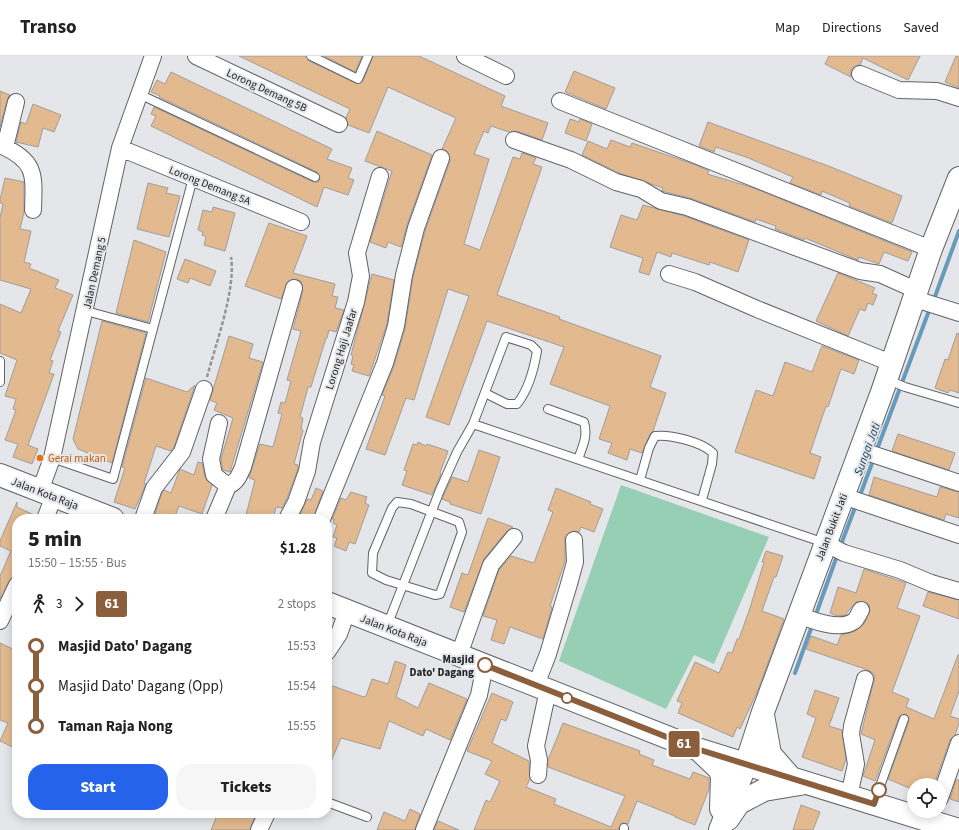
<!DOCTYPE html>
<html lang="en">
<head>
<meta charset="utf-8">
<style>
	:root { --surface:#fff; --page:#f6f6f6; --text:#222; --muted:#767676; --line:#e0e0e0; --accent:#2563eb }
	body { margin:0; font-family:"Source Sans 3",sans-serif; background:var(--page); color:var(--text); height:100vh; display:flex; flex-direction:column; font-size:15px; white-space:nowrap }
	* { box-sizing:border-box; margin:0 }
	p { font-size:13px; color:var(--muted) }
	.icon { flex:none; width:22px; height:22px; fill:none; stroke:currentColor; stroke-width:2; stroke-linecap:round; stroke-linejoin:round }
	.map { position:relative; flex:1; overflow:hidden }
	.drawer { position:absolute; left:12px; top:458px; width:320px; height:304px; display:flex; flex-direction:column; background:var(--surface); border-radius:16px; box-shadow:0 2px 10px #0003 }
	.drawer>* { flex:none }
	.badge { padding:0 8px; border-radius:3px; font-size:14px; line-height:26px }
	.tools { position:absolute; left:907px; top:722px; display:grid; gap:8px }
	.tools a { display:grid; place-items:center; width:40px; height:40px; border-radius:50%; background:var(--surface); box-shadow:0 2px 10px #0003; font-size:20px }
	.map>.badge { position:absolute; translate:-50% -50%; box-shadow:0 0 0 2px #fff }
	.legs { display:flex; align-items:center; gap:6px; height:44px; padding:0 16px; font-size:13px }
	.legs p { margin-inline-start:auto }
	.headline { display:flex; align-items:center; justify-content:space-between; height:68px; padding:0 16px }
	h1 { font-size:22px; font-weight:800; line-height:30px }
	.primary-button { display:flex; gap:8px; margin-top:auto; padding:8px 16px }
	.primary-button a { flex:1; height:46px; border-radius:16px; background:var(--accent); color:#fff; font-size:16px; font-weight:800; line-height:46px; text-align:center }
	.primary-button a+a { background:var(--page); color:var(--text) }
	ul { padding:0 16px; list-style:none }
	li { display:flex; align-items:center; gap:14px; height:40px; font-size:15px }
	li i { display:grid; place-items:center; width:6px; height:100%; margin:0 5px; background:currentColor }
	li i::after { content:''; width:10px; height:10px; margin:-5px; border:3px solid; border-radius:50%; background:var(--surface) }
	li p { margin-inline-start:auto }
	li:first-child i { background:linear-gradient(#0000 50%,currentColor 0) }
	li:last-child i { background:linear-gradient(currentColor 50%,#0000 0) }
	header { display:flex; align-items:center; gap:24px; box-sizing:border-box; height:56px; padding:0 20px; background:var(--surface); border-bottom:1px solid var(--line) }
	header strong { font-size:19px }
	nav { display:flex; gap:22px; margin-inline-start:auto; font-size:14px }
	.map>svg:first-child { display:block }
</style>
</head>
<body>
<header>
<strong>Transo</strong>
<nav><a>Map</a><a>Directions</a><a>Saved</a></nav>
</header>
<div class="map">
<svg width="959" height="774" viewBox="0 0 959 774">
	<rect width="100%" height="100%" fill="#e4e6ea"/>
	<path fill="#97cfb5" d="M621,429L769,481L714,608L694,599L666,653L559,605Z"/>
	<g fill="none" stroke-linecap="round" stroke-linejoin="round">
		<path stroke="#689abb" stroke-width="4" d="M933,246L959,175
			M876,396L930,252
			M859,442L874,402
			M840,491L856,449
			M815,561L838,497
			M795,617L813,567"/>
	</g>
	<path fill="#e3ba90" stroke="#a09d9a" d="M239,0H306L309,5L358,28L363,25L373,0H419L505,40L501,50L548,67L542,84L517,75L509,76L491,70L488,77L484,75L474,98L489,103L464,188L480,194L513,101L520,103L522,97L536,102L533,108L542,111L497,239L560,261L559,263L661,300L650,331L666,337L653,375L650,378L642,397L630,393L627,404L608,397L612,387L599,383L610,350L550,328L564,291L487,265L449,369L426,361L469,240L448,233L414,344L406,342L385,399L366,393L385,340L382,339L394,310L405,273L413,221L425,175L450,105L448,96L442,93L456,62L388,31L369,77L348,69L346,62L350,53Z
		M324,0H362L355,16Z
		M829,0H920L908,24L863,2L860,9L855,10L851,14V21L825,8Z
		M956,0H959V32L945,26Z
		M574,15L615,32L606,53L565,36Z
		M171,16L332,93L327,103L352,112L348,122L354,124L348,139L324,131L317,151L151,70L156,60L151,58L154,51L313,126H318L320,123L317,116L159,41L160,40L151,36L157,24L165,28Z
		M0,35L10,39L7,44L0,71Z
		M33,48L61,59L54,76L43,72L38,91L16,86L21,66L26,68Z
		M570,63L579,66L580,63L592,68L586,85L565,77Z
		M708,66L831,111L902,140L892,167L849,150L850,147L822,135L821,139L790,127L793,121L746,101L716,91L714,96L699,90Z
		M377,75L432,99L407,169L401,191L388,186L386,192L370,186L392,115L365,105Z
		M611,84L630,91L632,87L693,108L709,115L707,118L751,131L912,196L908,205L884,196L879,208L859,201L858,204L805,182L804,184L775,173L776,170L756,163L755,166L690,142L665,136L662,135L663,132L619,117L582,99L588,85L607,93Z
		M5,122L24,126V156L20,173L31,175L24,206L31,208L29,212L59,224L55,232L73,239L58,275L61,276L50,304L53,305L49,317L54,318L28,389L38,393L32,408L13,401L18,388L5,384L16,354L13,353L16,343L5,340L17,304L0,297V248L21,257L31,233L0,224V162L3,148L0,147V144Z
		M148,127L168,132L166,137L180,140L169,181L137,173Z
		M643,149L684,160L749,184L738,216L710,206L709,209L672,197L671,201L657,196L649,219L639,216L643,202L610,191L621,159L637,164Z
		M213,151L235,157L225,195L204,189L206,181L202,179L203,176L198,174L203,154L212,156Z
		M269,167L307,180L293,217L335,228L332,240L338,241L335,252L344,254L336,276L329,274L327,282H326L311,331H308L300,361L303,362L301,373L303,374L294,408L298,409V413L287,442L282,452L276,451L273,463H245L255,424L249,422L260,388L273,391L282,358L278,357L281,346L285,347L291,325L287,324L301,275L293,273L303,235L301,225L292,223L288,225L281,243L245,230Z
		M134,184L166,196L148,266L116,257Z
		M185,203L216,215L210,230L190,222L188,227L177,223Z
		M838,217L875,232L872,237L877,239L873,249L868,247L865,255L860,253L848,280L816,265Z
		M372,218L394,224L387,268L369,320L352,315L354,309L351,308L353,300L351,299Z
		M102,265L146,277L112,407L78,393L73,383Z
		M957,277L959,278V337L950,334L948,337L935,332L945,303L948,304Z
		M229,280L253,288L249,302L263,306L230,416L223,414L221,403L233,362L214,354L217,347L210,344Z
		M822,290L859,304L854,318L841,313L828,351L826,350L810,397L821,401L814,423L735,396L756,334L773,340L785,306L812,316Z
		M146,322L187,336L195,329L174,391L171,395L156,390L144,427L146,428L135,453L114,446L125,412L122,411Z
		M898,378L955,397L949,414L892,395Z
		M418,386L426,390L427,388L448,395L440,417L441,418L432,439L402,429L407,415L404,414L413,388L417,389Z
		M479,394L500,401L481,458L450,448V446L442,443L452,421L468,426Z
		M198,406L202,407L205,421L212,429L202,458L179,450L174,463H168L155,458L162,437L164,434L171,437L180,413L194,419Z
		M874,421L937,441L940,431L959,436V462L946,458L944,464L869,439Z
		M316,432L323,435L313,463H298L307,443L311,444Z
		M556,432L591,446L590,448L603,453L594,476L581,471L579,476L573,475L565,480V505L550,550L552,551L543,583L510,571L504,588L491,584L497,564L483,560L499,514L511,500L534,507L553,456L548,454Z
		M351,436L367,441L365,447L369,449L355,488L349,486L346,495L334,490L337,482L333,481L337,469L333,467L334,463H332L341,442L346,444Z
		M17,446V451L36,460V463H17V520L9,525L0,543V520L11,495L0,490V485Z
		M488,462L513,471L507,475L484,503L464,556L450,551L462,517L468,519Z
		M766,495L783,500L776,521H774L762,555L784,563L758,634L740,673L737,671L733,681L678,657L682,647L677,645L695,606L719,617L728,596L732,597L737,583H739L750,552L764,506H762Z
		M864,513L906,527L897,552L920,560L892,636L909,643L906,651L934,663L958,599H959V635L950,660L959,663V667L955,679L950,684L934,729H914V734L888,723L909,665L908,660L905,658L899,661L875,725L863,720L875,684L861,678L875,620L873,617L868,614L806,593L811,580L837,589L841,579L853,576L864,568L870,555L869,549L866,546H856L845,559L837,560L830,557L838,531L856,537Z
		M928,536L959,544V563L923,550Z
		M0,587L17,595V693L0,685L8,667L0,664Z
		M395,605L406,609L396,641L418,652L429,627L467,643L450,684L426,673L423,680L389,665L380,693L341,682L327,715V628L364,641L366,640L372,623L388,628Z
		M815,634L839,642L829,670L842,674L846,703L842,715L802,701L816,662L807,658Z
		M492,637L513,646L506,665L501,663L492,687L529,705L530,723L526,731L556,743L554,748L611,771L625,740L548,711V704L563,667L640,695L639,698L654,704L652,709L690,723L693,716L709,722V733L695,769L675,761V760L637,745L628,768L621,767L618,774H474L486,744L490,746L500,725L485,718L492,705L467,695Z
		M956,724H959V746L950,743Z
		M801,749L820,756L813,774H793Z
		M410,753L420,758L415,774H377L384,756L405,765Z
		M218,757H243L254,762L250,774H211Z
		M438,765L459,774H434Z"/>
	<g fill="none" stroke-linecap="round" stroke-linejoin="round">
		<g stroke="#616366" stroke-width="10">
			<path id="lane" d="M311,0L358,23L368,0
				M139,38L315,121
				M86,255L153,273
				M0,305V326
				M888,324L905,331L959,347
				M548,353L584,366C588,380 583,390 578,403
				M473,368L825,487
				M52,402L113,423L193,122
				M640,424L649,392L655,380C670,378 702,386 713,397L712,408L702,444
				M397,446L411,448L459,466L462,476L440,538L435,539L386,524L372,517L373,497L392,452Z
				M387,570L440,434L457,396L473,368L506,281L531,289L537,295C534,313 529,333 517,348H507L485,337
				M327,746L367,761
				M874,747L904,663
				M624,772V774"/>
		</g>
		<g stroke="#616366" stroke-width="18">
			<path id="street" d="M196,0L339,68
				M465,0L506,20
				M860,18L899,34L937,35L959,42
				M560,45L931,193
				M514,84L571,104L616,126L641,133L661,145L687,151L860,215L880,218L918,235
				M0,89C37,105 34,119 33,154
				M5,91L16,46
				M120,92L301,166
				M669,218L695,226L757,253L891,307
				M915,243L959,257
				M860,394L959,427
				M228,430C237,426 239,420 243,411L294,232
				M40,435L52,402L120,92L153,0
				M843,440L959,479
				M45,463L54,440
				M143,463L154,432L182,396L204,333
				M214,463L228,430L214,419L211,403L219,367
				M287,463L296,446L307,415L312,386L356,246L361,220L357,197L380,120
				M322,463L385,307L396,270L404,219L416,172L441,102
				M825,487L844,497L900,514L931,527L959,535
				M799,558C811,565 841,575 854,565C857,563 859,557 861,554
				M0,565L17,529
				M327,596L339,578L347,555
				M459,599L491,509L514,481
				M536,629L548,598L569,528L575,506L574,484
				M538,719L539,704L536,690L548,634
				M849,740L856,708L851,678L852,670L865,623
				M940,742L959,687
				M259,774L267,757
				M424,774L479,639L485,609"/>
		</g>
		<g stroke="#616366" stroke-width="24">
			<path id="secondary" d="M0,419L113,463
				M327,547L697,693L959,774
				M763,659L770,698L791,722
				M700,695L719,713L722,720L721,753
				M728,763L739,747L764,734L800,728
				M720,774L746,708L763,656L882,336L931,193L959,122"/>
		</g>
		<path stroke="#939598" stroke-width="2.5" stroke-dasharray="4 2" stroke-linecap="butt" d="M207,321C216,287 236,233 231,201"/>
		<use href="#lane" stroke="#fff" stroke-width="8"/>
		<use href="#street" stroke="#fff" stroke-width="16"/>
		<use href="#secondary" stroke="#fff" stroke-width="22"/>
	</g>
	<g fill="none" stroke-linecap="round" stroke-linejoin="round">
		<g stroke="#fff" stroke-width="9">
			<path id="line-1" d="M485,609L697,693L874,748L879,734"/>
		</g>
		<use href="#line-1" stroke="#8b5e3c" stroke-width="6"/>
	</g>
	<circle fill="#e8710a" stroke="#e4e6ea" stroke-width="1.5" cx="40" cy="402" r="4"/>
	<g fill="#fff" stroke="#8b5e3c" stroke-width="2">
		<circle cx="485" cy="609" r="7"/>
		<circle cx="567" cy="642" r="5"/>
		<circle cx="879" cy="734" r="7"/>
	</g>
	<g text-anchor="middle" stroke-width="4" stroke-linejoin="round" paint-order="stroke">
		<g font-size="11" fill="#222324" stroke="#e4e6ea">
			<text transform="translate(267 34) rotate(25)" y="4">Lorong Demang 5B</text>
			<text transform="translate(210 129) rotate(22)" y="4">Lorong Demang 5A</text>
			<text transform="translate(94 217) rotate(-78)" y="4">Jalan Demang 5</text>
			<text transform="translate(341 293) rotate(-73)" y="4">Lorong Haji Jaafar</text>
			<text transform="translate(45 437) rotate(21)" y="4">Jalan Kota Raja</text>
			<text transform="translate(831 471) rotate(-69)" y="4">Jalan Bukit Jati</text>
			<text transform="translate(394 574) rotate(21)" y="4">Jalan Kota Raja</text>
		</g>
		<g font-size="11" fill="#c56008" stroke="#e4e6ea" text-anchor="start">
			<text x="48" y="406">Gerai makan</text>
		</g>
		<g font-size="11" font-weight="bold" fill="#222324" stroke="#e4e6ea" text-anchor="end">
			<text x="474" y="607">Masjid<tspan x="474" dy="13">Dato' Dagang</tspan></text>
		</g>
		<g font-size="12" font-style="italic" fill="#123b53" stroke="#e4e6ea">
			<text transform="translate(867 393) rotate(-70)" y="4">Sungai Jati</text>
		</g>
	</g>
</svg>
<div class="tools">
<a><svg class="icon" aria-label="locate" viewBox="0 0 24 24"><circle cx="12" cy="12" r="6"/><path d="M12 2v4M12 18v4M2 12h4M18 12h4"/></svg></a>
</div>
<b class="badge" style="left:684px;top:688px;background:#8b5e3c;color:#fff">61</b>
<section class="drawer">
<div class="headline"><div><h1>5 min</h1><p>15:50 – 15:55 · Bus</p></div><b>$1.28</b></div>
<div class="legs"><svg class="icon" aria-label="walk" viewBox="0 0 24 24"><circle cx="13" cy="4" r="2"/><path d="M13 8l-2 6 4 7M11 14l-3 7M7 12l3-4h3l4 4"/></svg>3<svg class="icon" aria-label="forward" viewBox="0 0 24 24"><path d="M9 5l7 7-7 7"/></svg><b class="badge" style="background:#8b5e3c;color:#fff">61</b><p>2 stops</p></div>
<ul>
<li><i style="color:#8b5e3c"></i><b>Masjid Dato' Dagang</b><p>15:53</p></li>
<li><i style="color:#8b5e3c"></i><span>Masjid Dato' Dagang (Opp)</span><p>15:54</p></li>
<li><i style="color:#8b5e3c"></i><b>Taman Raja Nong</b><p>15:55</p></li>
</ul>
<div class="primary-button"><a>Start</a><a>Tickets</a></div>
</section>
</div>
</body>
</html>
